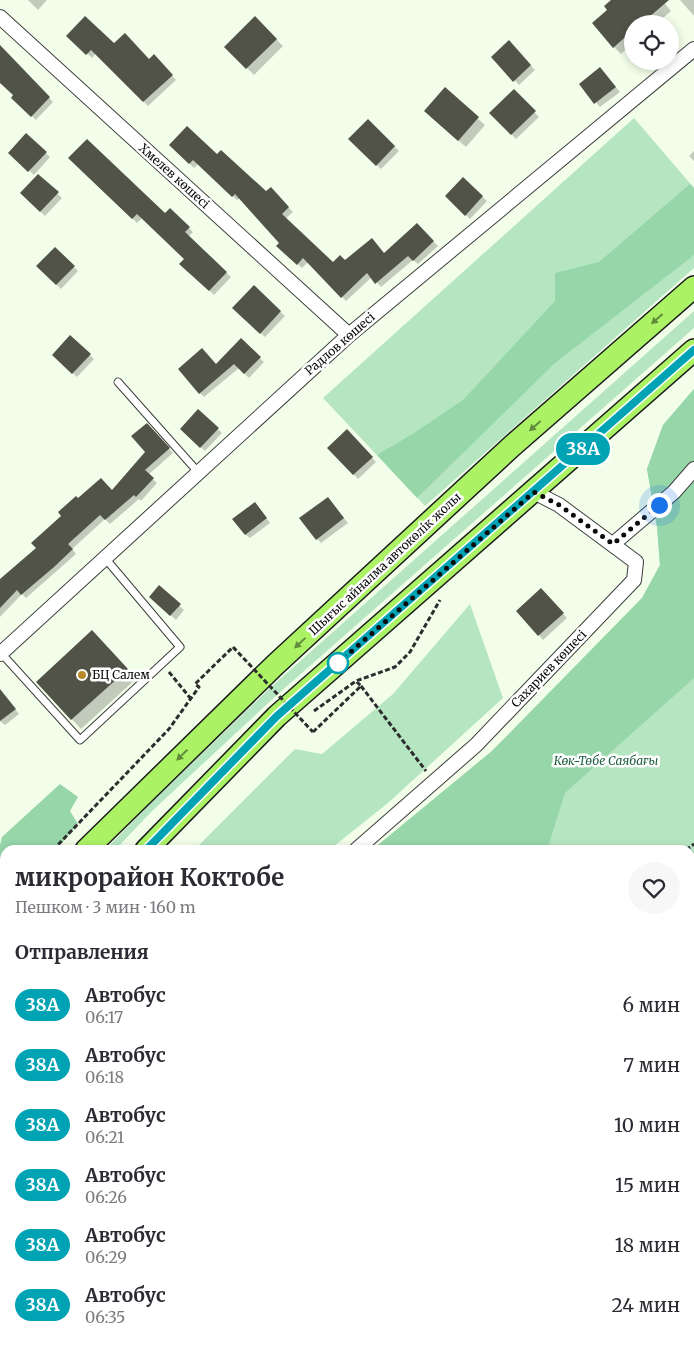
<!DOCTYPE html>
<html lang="ru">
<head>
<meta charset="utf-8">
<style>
	:root { --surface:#fff; --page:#f7f7f7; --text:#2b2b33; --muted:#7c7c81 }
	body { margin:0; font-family:Merriweather,serif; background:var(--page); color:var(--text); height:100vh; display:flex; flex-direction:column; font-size:19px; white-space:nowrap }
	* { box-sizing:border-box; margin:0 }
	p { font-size:16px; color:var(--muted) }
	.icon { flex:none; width:28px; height:28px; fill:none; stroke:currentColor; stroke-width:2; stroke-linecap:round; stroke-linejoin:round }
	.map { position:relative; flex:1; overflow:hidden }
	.details { position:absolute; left:0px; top:845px; width:695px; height:500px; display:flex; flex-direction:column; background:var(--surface); border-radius:15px 15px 0 0; box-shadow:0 2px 8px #0003 }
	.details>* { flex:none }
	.badge { padding:0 10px; border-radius:16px; font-size:18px; line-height:32px }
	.tools { position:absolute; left:624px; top:15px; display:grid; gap:10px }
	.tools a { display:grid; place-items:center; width:55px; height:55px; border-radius:50%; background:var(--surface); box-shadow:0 2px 8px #0003; font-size:25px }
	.you { position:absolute; width:25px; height:25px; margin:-12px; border:4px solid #fff; border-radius:50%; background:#1a73e8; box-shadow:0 0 0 8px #1a73e833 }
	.map>.badge { position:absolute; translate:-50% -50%; box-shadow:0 0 0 2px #fff }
	h2 { padding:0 15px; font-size:19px; line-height:45px }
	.round { display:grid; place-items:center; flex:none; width:52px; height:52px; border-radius:26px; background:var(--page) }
	.head { display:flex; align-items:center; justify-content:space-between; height:85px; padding:0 15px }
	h1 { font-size:24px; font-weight:700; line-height:38px }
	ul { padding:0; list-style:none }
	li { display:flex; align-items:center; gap:15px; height:60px; padding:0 15px }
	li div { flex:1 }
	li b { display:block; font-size:19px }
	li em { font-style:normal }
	li .badge { min-width:55px; font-weight:700; text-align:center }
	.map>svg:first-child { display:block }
</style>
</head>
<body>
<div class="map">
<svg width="694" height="1345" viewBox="0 0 694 1345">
	<rect width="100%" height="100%" fill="#f3feea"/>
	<path fill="#b6e6c1" d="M634,118L694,188V268L425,506L323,398Z
		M694,311V328L278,694L151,812L115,850H105L146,808L271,687Z
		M694,389V1345H0V1335L5,1330V1340H690V850H372L492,751L642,598L660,565L657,527L647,469L663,425Z
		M470,604L503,698L388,803L329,850H194L295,749L322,754L393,694Z
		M5,1067V1134L0,1138V1073Z"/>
	<path fill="#96d6a9" d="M690,184L694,188V255L555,363L417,498L377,455L414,433L463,400L555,301V273L599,262Z
		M694,389V678L565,793L547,850H372L492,751L642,598L660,565L657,527L647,469L663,425Z
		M60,784L78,797L70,811L78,824L56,850H5V911L0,917V845L2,837Z
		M5,1330V1340H181L183,1345H0V1335Z
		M305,1340H459L454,1345H299Z"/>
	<path fill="#0003" d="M28,0H47L38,10Z
		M612,0H662L671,11L656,24H632V44L621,54L614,47L609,10Z
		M680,0H694V16Z
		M255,18L283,46L254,75L226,47Z
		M68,36L114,45L149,60L154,56L176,80L148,106L96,53L92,58Z
		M509,42L535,70L519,85L492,57Z
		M5,52L53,102L36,120L13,98L15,95L0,81V57Z
		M600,68L620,92L600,107L580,84Z
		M445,89L485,125L466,147L432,118Z
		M514,91L539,117L516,139L491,113Z
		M368,121L399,151L381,169L350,139Z
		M27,135L50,157L34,175L10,153Z
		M170,145L218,156L266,193H275L293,212L285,219L333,263L384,255L417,225L438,246L418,264L413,260L381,287L372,277L346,301L308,262L302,268L282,250L281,243L240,198L237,200L198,164L194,168Z
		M694,151V161L689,156Z
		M70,158L165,214L170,209L193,232L188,237L231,277L214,295L181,264L186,259L142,218L137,223Z
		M38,175L62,198L45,216L21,193Z
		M463,178L487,201L470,219L446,196Z
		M55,248L78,271L61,289L38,266Z
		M254,287L285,316L265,337L234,308Z
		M70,337L94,359L77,377L53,355Z
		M241,340L264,362L249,378L239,368L204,397L200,393L216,366Z
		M198,411L222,433L205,451L181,429Z
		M151,429L173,453L148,475L157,483L141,501L139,499L110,524L105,519L72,549L76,554L26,598L22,594L0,617V581L37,548L78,500L112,492L147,452Z
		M347,431L376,462L358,479L329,448Z
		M332,503L348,523L321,543L317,539Z
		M259,508L270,523L250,538L245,534Z
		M159,587L184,610L176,620L155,601Z
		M546,595L567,618L543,640L539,635Z
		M101,641L136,679L81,729L37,682Z
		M0,702H9L19,714L5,725L0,721Z
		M5,1206V1230L0,1225V1211Z"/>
	<path fill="#525348" d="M611,0H669L649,17L655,24H632V31L613,48L592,23L607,10L604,6Z
		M85,16L114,43L125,33L149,59L154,54L173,75L143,102L91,50L86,55L66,36Z
		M255,16L277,39L246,69L224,47Z
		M509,40L531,65L513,82L491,57Z
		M0,45L50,97L31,117L11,98L13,95L0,83Z
		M600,67L616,87L594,104L579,84Z
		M445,87L479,117L458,141L424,111Z
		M514,89L536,111L511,135L489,113Z
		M368,119L395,146L376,166L348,139Z
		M187,126L217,154L221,150L266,191L271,187L289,207L282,214L333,262L340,255L345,260L372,238L384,253L417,223L434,241L413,261L408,256L375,284L367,273L341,298L303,258L297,265L276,246L279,243L235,194L232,197L193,160L189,164L169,145Z
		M26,133L47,152L28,172L8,153Z
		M87,139L165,213L170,208L190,227L185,232L227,272L209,291L179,264L184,259L137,214L132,219L68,158Z
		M38,174L59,192L40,212L20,193Z
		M463,177L483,196L465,216L445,196Z
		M55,247L75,266L56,285L36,266Z
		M254,285L281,311L260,334L232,308Z
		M70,335L91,354L72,374L52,355Z
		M241,338L261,357L244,374L234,364L199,394L178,369L202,348L216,364Z
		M198,409L219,428L200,448L180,429Z
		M147,423L170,448L145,470L154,478L136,497L134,495L105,520L100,515L68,544L73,549L54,567L21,595L17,590L0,608V579L36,548L31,543L61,516L58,512L76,496L78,498L101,478L112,490L145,452L131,436Z
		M347,429L373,457L353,475L327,448Z
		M328,497L344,518L316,540L299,518Z
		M255,502L267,518L245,535L232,519Z
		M159,585L181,604L170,616L149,597Z
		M541,588L564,613L538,636L516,611Z
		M92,630L128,669L71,720L36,682Z
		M0,689L16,709L0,721Z"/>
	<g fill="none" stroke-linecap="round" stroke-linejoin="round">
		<g stroke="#3e3e3e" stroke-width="9">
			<path id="service" d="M118,382L198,472
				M1,653L80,740L180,647L105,558"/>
		</g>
		<g stroke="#3e3e3e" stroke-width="16">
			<path id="minor" d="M0,17L349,335
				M613,544L674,492L694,469
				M0,654L349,335L694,49
				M356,850L476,745L634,580L636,562L559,505L534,492
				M0,1165L5,1161"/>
		</g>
		<g stroke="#1c1c1c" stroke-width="24">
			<path id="primary" d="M86,850L275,665L512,446L694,287
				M146,850L277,716L694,350
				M0,945L5,938
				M0,1013L5,1007"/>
		</g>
		<path stroke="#2d2d2d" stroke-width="3" stroke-dasharray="5 2.5" stroke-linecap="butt" d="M169,672L191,699
			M361,686L426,771
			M314,711L356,681L395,667L410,652L440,600
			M313,732L361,686L356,681
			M53,850L169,729L199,687L195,684L233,647
			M686,850L694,844
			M0,912L5,906
			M0,1041L5,1035
			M690,1139L694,1134
			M205,1345L211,1340
			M545,1345L549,1340"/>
		<use href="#service" stroke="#fff" stroke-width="7"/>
		<use href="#minor" stroke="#fff" stroke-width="14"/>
		<use href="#primary" stroke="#abf365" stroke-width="21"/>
		<path stroke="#2d2d2d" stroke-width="3" stroke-dasharray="5 2.5" stroke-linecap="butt" d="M233,647L313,732"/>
	</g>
	<defs><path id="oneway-solid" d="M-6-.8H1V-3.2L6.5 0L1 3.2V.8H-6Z" transform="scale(1.25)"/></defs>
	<g fill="#638b3c">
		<use href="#oneway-solid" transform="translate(657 319) rotate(139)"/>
		<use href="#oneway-solid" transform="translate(535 426) rotate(139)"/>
		<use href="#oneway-solid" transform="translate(300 643) rotate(137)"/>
		<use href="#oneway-solid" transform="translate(182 755) rotate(136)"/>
	</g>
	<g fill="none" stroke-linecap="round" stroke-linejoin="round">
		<g stroke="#fff" stroke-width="11">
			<path id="line" d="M146,850L277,716L694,350"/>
		</g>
		<use href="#line" stroke="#00a3b4" stroke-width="8"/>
		<path stroke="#0b0b0b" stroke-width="5" stroke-dasharray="0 9" d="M338,663L534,492L559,505L613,544L659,505"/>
	</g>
	<circle fill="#fff" stroke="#00a3b4" stroke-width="2.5" cx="338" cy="663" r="10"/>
	<circle fill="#b58b29" stroke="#fff" stroke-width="2" cx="82" cy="675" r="5"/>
	<g text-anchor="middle" stroke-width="5" stroke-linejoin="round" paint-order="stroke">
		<g font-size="12" fill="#0b0b0b" stroke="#fff">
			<text transform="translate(174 176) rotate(42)" y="4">Хмелев көшесі</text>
			<text transform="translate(340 344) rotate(-41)" y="4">Радлов көшесі</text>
			<text transform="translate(385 564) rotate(-43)" y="4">Шығыс айналма автокөлік жолы</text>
			<text transform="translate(549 669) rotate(-46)" y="4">Сахариев көшесі</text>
		</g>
		<g font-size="12" fill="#0b0b0b" stroke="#fff" text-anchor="start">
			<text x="92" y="679">БЦ Салем</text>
		</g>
		<g font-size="12" font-style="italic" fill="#1f5f42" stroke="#fff">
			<text x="606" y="765">Көк-Төбе Саябағы</text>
		</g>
	</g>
</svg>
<div class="tools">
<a><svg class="icon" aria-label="locate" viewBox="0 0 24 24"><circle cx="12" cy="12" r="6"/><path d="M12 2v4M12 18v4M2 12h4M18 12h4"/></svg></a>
</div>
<div class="you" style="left:659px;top:505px"></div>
<b class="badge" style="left:583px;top:449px;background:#00a3b4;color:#fff">38А</b>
<section class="details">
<div class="head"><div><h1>микрорайон Коктобе</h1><p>Пешком · 3 мин · 160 m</p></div><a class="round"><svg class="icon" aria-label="heart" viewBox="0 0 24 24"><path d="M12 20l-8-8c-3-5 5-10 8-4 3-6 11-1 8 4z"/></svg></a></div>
<h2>Отправления</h2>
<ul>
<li><span class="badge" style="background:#00a3b4;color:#fff">38А</span><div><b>Автобус</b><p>06:17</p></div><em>6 мин</em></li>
<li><span class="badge" style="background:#00a3b4;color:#fff">38А</span><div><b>Автобус</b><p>06:18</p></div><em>7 мин</em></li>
<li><span class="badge" style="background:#00a3b4;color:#fff">38А</span><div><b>Автобус</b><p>06:21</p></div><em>10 мин</em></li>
<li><span class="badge" style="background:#00a3b4;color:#fff">38А</span><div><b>Автобус</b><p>06:26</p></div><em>15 мин</em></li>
<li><span class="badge" style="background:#00a3b4;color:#fff">38А</span><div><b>Автобус</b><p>06:29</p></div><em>18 мин</em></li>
<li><span class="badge" style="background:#00a3b4;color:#fff">38А</span><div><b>Автобус</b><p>06:35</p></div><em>24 мин</em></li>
</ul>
</section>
</div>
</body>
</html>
